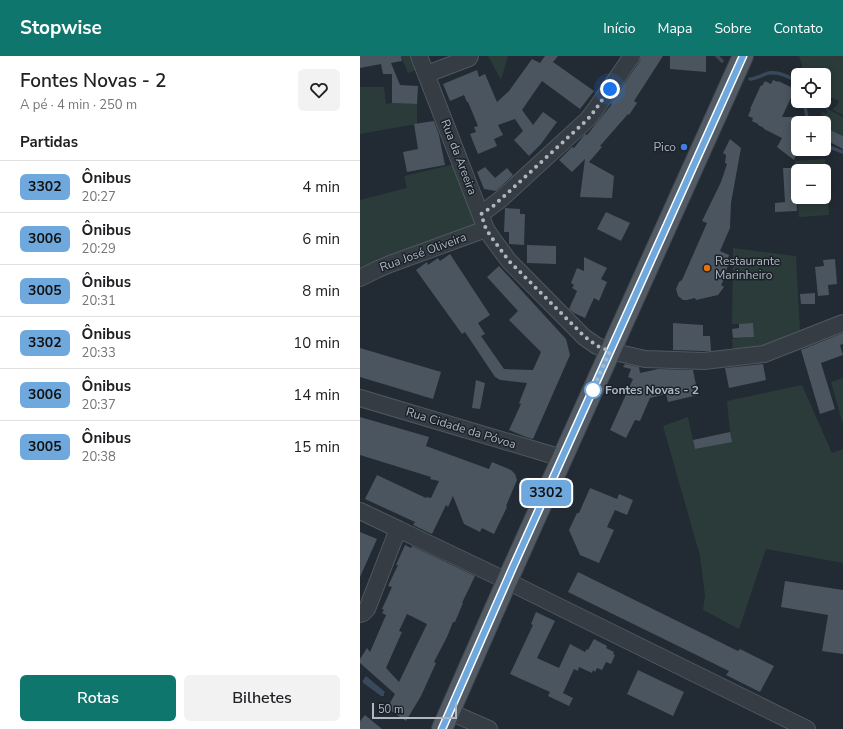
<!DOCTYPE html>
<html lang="pt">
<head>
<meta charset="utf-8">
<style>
	:root { --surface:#fff; --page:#f2f2f2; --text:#202124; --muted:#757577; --line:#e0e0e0; --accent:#0f766e }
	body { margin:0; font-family:"Nunito Sans",sans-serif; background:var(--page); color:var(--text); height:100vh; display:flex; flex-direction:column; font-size:15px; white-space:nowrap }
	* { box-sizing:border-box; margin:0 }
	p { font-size:13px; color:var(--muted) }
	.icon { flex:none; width:22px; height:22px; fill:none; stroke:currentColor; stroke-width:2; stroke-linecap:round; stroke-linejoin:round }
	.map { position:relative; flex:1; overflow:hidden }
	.details { display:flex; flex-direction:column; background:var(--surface); width:360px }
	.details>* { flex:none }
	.badge { padding:0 8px; border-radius:6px; font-size:14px; line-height:26px }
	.tools { position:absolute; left:431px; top:12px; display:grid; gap:8px }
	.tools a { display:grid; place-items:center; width:40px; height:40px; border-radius:6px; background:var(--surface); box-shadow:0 2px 10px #0003; font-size:20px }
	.scale { position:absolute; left:12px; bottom:10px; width:85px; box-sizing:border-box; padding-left:4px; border:2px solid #afb7c1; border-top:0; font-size:11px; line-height:14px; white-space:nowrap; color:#afb7c1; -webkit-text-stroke:3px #1b2129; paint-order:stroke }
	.you { position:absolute; width:20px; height:20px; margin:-10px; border:3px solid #fff; border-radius:50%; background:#1a73e8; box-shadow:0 0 0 6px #1a73e833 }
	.map>.badge { position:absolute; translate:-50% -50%; box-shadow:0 0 0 2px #fff }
	h2 { padding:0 20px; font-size:15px; line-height:36px }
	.round { display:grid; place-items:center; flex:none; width:42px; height:42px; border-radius:6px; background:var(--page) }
	.overview { display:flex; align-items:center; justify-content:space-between; height:68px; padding:0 20px }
	h1 { font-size:19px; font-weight:600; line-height:30px }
	.button { display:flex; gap:8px; margin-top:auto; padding:8px 20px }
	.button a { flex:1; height:46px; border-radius:6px; background:var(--accent); color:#fff; font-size:16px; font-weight:600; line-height:46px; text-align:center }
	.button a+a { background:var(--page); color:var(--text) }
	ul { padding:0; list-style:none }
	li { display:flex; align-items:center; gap:12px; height:52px; padding:0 20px; border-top:1px solid var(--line) }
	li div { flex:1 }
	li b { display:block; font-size:15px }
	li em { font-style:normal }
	li .badge { min-width:44px; font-weight:700; text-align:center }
	header { display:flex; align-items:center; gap:24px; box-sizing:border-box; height:56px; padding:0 20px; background:var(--accent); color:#fff }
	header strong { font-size:19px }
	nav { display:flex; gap:22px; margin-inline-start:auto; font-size:14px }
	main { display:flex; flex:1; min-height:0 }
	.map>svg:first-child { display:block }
</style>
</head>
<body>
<header>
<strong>Stopwise</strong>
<nav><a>Início</a><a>Mapa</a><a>Sobre</a><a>Contato</a></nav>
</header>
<main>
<section class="details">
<div class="overview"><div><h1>Fontes Novas - 2</h1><p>A pé · 4 min · 250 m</p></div><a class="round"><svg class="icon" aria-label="heart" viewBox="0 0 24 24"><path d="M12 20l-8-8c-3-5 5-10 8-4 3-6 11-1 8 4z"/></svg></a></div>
<h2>Partidas</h2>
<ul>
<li><span class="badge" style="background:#6fa8dc;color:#111">3302</span><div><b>Ônibus</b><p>20:27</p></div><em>4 min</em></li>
<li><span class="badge" style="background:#6fa8dc;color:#111">3006</span><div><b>Ônibus</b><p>20:29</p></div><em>6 min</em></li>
<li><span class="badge" style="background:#6fa8dc;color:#111">3005</span><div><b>Ônibus</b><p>20:31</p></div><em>8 min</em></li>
<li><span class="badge" style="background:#6fa8dc;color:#111">3302</span><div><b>Ônibus</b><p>20:33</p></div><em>10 min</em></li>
<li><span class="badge" style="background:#6fa8dc;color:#111">3006</span><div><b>Ônibus</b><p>20:37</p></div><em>14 min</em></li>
<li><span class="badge" style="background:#6fa8dc;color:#111">3005</span><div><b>Ônibus</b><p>20:38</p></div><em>15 min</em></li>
</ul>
<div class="button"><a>Rotas</a><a>Bilhetes</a></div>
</section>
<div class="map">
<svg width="483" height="673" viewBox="0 0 483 673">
	<rect width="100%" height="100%" fill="#222a33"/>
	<path fill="#2a3b3a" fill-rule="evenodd" d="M41,0H51L56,14L48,17Z
		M128,0H148L141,24Z
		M439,0H483V59L473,54L474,51H476L479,45L464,38V19H441L442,9Z
		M0,31H24L26,48L32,47L57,48V68L0,78Z
		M466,52L483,61V80L465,71L461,55L467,58Z
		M465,103L469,159L439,161L435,105ZM438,115H464V141H438Z
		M95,108L118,164L114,172L0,216V144L47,132L44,120Z
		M373,192L436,200L440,274L397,292L373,296L372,283L394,281L393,268H372Z
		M483,322V369L471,326Z
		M442,329L472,397L483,393V507L406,493L379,573L343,554L345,540L340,500L303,370L328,361L335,393L354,389L370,376L367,345Z"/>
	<path fill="#39495b" d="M6,620L25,636L24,637V640H21L2,626Z"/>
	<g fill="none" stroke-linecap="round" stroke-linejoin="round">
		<path stroke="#39495b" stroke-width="3.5" d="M357,0L362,5
			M390,23C397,23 403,18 409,17C419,15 430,21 438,26
			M444,45L448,67
			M464,89L483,96"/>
	</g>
	<path fill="#4b555f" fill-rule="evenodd" d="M0,0H41L42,5L31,7L40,29L58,30L57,48L32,47V18H23L21,8L0,12Z
		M185,0H198L193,6L234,35L220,53L182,25L162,54L173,69L183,56L197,66L181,88L169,100L154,84L163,75L155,63L138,69L143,79L134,83L137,90L118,98L110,78L116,76L114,71L118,70L108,46H107L104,39L90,45L83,28L117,14L119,21L125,18L137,46L149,35L172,3L180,7Z
		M281,0H303L274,45L277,47L269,59L268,58L240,90L242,91L229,106L254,120L252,142L220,141L225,103L212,116L199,104L212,91L214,92L225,78L227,79L252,48L251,47L280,5Z
		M310,0H346V16L310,13Z
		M413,24L418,26V25L435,33L422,61H437L438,70V93L434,104L417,91L422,82L404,73V72L398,69V68L392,65L393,62L388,60L391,53H390L401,29L402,30L405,25L411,28Z
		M74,65L79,79L85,109L47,116L43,96L58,93L54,68Z
		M464,71L483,80V93L464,83Z
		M370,83L381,92L371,147L370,172L360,195L369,199L367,206L369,207L365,217L367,218L361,229L364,231L358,239L336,244L335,242L327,244H323L318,240L316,233L319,226L322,224L347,167L342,165L361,126L367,108L365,107L366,99L363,97Z
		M125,111L135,122L147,112L153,119L136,135L124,133L117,116Z
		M423,112H435L437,155L415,156V147L425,146Z
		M145,152L160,153V158H165L164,189L149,188V176H144Z
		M246,156L270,167L261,185L237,173Z
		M167,189L196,190V208L167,207Z
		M90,198L130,259L118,267L125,278L121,280L144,313L173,314L181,296L149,264L158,255L127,221L139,210L206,283L210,299L173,383L166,381L149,374L161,348L159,347L167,327L140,324L135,321L105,276L102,278L56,214L67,206L68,209L78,202L80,205Z
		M224,201L247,212L241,223L247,226L239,245L234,242L225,262L214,257L209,253L217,235L212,232L214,229L211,227L217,212L224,215Z
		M475,203L477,228L468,229L469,239L458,240L455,211L464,210L463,204Z
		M455,237V248H441L440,238Z
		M313,267L343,269V280H350L351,295H344L313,294Z
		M393,267L394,281L373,282L372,273L379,272V268Z
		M483,277V288L480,289L483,299L461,307L475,353L460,358L441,294Z
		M0,292L81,316L73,343L0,321Z
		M265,308L279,311L280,317L298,313L333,314L338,339L308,346L306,338L290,342L280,365L275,364L266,382L250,374L273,323L268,321L271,313L263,311Z
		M403,308L406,324L369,332L365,312Z
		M116,324L125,327L120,353L112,352Z
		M0,361L69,381L66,390L129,413L132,406L151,414L155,418L157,424L146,450L147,451L134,478L122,472L120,476L104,468L93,440L88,451L86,449L72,478L53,469L55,466L5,443L17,419L66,442L67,441L71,442L79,425L70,423L71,421L0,399Z
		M370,376L372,386L335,393L333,384Z
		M230,432L257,443L259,438L273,444L267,459L255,454L247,471L254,474L239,507L220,499L209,474L217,457H219Z
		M0,476L17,483L0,521Z
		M45,489L51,492L52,490L115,520L102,547H103L95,566H93L87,581L74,606L76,607L61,640L46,665L27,652L35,638L0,607V603L7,592L10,596L26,559L22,557L24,554L22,553L32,531L28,530L38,509H36ZM47,558L67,568L39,626L26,612L42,576L39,575Z
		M218,516L378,595L380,593L414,610L400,636L366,619L369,615L208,536Z
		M425,525L483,534V598L462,595L468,559L421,551Z
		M176,556L195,565L177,602L199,612L210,588L225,596L227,593L228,594L234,583L247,590L246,592L254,596L253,598L255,599L251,608L246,606L242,614L237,612L235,616L233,614L232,617L219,611L218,615L214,613L203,637L213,642L209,650L188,640L190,636L150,618L173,569L171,568Z
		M278,614L324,636L313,660L267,638Z
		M5,659L22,673H0V665Z"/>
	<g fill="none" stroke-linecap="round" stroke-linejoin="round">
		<g stroke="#4f575f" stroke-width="18">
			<path id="minor" d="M59,0L126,173L132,182L149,205L224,281L237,290L250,295L285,303L344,305L404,298L483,267
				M67,18L109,2L110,0
				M121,158L141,143L228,63L235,54L272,0
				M0,222L16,214L30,208L126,173
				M0,342L202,402
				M0,455L38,473
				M0,558L3,557L7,553L38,473L147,525L447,673
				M90,656L129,673"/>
		</g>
		<g stroke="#3e454e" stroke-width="22">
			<path id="major" d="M82,673L147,525L383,0"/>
		</g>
		<use href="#minor" stroke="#353c44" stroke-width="16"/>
		<use href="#major" stroke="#535b64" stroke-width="20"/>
	</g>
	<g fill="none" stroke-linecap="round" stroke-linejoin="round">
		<g stroke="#fff" stroke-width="9">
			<path id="line" d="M82,673L153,511L383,0"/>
		</g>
		<use href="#line" stroke="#6fa8dc" stroke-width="6"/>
		<path stroke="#afb7c1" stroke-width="4" stroke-dasharray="0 7.2" d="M233,334L232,335L250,295L237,290L224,280L149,205L132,182L126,173L121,158L132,151L141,143L228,63L235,54L250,33"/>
	</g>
	<circle fill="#3f7fe0" stroke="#1b2129" stroke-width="1.5" cx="324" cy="91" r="4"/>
	<circle fill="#e8710a" stroke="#1b2129" stroke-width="1.5" cx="347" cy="212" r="4"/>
	<circle fill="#fff" stroke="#6fa8dc" stroke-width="2" cx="233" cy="334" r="8"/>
	<g text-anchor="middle" stroke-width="3" stroke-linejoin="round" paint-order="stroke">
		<g font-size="12" fill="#afb7c1" stroke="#1b2129" text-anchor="end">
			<text x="316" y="95">Pico</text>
			<text x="355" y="209" text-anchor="start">Restaurante<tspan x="355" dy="14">Marinheiro</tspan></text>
		</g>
		<g font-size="12" fill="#afb7c1" stroke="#1b2129">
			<text transform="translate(99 101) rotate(69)" y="4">Rua da Areeira</text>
			<text transform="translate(63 196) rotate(-20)" y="4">Rua José Oliveira</text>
			<text transform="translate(101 372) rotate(17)" y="4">Rua Cidade da Póvoa</text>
		</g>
		<g font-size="12" font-weight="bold" fill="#afb7c1" stroke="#1b2129" text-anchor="start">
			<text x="245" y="338">Fontes Novas - 2</text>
		</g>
	</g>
</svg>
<div class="tools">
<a><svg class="icon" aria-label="locate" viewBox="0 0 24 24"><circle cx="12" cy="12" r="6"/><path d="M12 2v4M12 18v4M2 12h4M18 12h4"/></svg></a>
<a>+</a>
<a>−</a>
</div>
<div class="scale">50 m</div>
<div class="you" style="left:250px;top:33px"></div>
<b class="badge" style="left:186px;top:437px;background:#6fa8dc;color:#111">3302</b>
</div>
</main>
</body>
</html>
